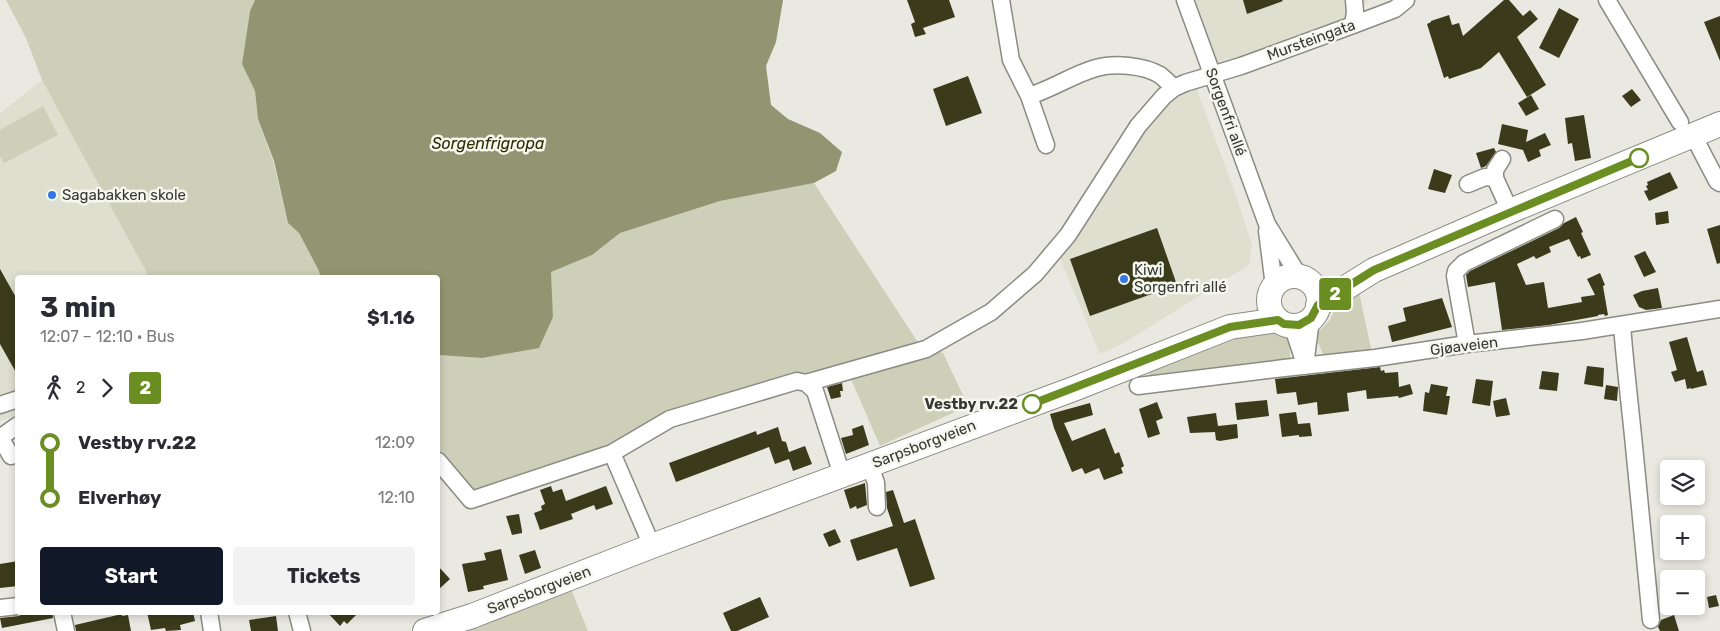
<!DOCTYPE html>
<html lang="en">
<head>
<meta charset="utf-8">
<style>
	:root { --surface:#fff; --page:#f2f2f3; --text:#2b2b33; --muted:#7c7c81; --accent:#111827 }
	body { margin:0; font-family:Rubik,sans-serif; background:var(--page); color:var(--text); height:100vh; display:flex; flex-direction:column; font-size:19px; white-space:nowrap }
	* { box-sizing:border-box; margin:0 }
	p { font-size:16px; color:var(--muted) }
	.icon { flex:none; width:28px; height:28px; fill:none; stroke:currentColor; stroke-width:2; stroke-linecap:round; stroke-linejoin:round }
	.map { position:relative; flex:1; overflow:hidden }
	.panel { position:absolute; left:15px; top:275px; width:425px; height:340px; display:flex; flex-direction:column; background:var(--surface); border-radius:5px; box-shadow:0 2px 8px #0003 }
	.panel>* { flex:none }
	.badge { padding:0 10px; border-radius:4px; font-size:18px; line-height:32px }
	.buttons { position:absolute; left:1660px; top:460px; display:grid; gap:10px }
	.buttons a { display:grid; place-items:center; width:45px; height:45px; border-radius:5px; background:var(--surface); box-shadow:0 2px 8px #0003; font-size:25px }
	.map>.badge { position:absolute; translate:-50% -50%; box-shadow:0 0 0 2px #fff }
	.legs { display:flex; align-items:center; gap:8px; height:55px; padding:0 25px; font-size:16px }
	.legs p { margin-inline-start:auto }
	.head { display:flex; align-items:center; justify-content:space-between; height:85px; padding:0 25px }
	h1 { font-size:28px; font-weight:700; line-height:38px }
	.primary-button { display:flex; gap:10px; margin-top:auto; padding:10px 25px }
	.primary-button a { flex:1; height:58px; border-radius:5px; background:var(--accent); color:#fff; font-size:20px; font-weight:700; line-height:58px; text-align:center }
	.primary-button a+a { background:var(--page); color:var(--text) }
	ul { padding:0 25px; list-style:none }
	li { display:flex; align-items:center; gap:18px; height:55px; font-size:19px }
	li i { display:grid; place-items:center; width:8px; height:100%; margin:0 6px; background:currentColor }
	li i::after { content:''; width:12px; height:12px; margin:-6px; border:4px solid; border-radius:50%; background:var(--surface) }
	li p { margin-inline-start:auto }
	li:first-child i { background:linear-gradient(#0000 50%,currentColor 0) }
	li:last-child i { background:linear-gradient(currentColor 50%,#0000 0) }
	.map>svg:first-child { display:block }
</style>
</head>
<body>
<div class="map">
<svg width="1720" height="631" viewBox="0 0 1720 631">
	<rect width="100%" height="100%" fill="#e9e9e1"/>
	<path fill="#dedfcf" d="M1185,0H1368L1353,25L1213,75Z
		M42,80L149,277L18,278L17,415L0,421V113Z
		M1196,87L1237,198L1252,245L1249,265L1122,344L1100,354L1059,256L1145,127L1167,104Z"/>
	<path fill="#cecfb9" d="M6,0H255L250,11L242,64L255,91L258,119L273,161L288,223L299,233L318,269L321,277H149L42,80L26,38Z
		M43,106L58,135L4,163L0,156V130Z
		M814,183L919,344L943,353L968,406L880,446L847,370L665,419L614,453L478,492L457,474L438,451V355L482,358L553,317L550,272L592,255L620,233L720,201Z
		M1359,292L1372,353L1325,359L1315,335L1330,320L1336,306Z
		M1262,325C1282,333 1291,332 1290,358L1282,361L1153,377L1149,375L1151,370Z
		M567,579L588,631H450Z"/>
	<path fill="#939572" d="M255,0H783L776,42L766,66L771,105L788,119L820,133L842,152L836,171L814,183L720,201L620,233L592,255L551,272L553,317L539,348L482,358L438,355V278L321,277L318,269L299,233L288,223L274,161L258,119L255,91L242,64L250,11Z"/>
	<path fill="#3b3b1c" d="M907,0H949L955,17L923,28L926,34L915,37L911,24L915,22Z
		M1243,0H1282L1283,1L1247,14Z
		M1504,0H1509L1523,16L1530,10L1538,19L1517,37L1546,85L1527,97L1499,52L1481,68L1449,79L1448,76L1444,78L1427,24L1431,22V21L1449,15L1452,25L1459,23L1463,36Z
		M1559,8L1579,19L1559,58L1539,48Z
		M1720,16V61L1704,22Z
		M968,76L982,113L946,126L933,89Z
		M1632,89L1641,100L1631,107L1622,96Z
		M1531,95L1539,109L1526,116L1518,103Z
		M1584,115L1591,158L1575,161L1572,143L1568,144L1565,118Z
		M1502,124L1528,130L1526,142L1545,133L1551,145L1539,150L1541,156L1528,162L1523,150L1498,144Z
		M1494,148L1496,152L1486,166L1481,168L1476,153Z
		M1434,169L1452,175L1445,193L1428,189Z
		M1670,172L1678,188L1649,201L1644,191L1648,190L1646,186L1648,185L1647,182Z
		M1668,211L1669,223L1656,225L1655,213Z
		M1576,217L1583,232L1581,233L1591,255L1581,259L1580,256L1578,257L1569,239L1549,247L1551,252L1536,259L1534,256L1517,264L1526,285L1544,282L1548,308L1582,302L1581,297L1595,295L1587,279L1600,273L1605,285L1603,286L1608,315L1605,316L1604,314L1598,315V316L1549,325L1502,330L1495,282L1468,287L1466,275L1470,271L1559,228L1564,223Z
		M1720,225V263L1717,264L1707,229Z
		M1157,228L1177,285L1090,316L1070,259Z
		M1645,251L1656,272L1644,277L1634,256Z
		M0,269L18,301V376L0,344Z
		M1658,288L1662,308L1646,310L1639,307L1633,295L1642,291Z
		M1442,298L1452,327L1392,342L1388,326L1406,321L1403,308Z
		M1687,337L1697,372L1703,370L1707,385L1691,389V388L1687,389L1685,379L1675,382L1671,372L1677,370L1669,342Z
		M1587,366L1604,368L1603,387L1584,384Z
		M1380,367L1381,371L1384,370L1385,373L1398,372L1399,387L1410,384L1413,394L1399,398L1398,396L1367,399L1366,390L1347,393L1349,411L1318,415L1317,402L1298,405L1296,392L1277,394L1275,379Z
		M1542,371L1559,373L1557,391L1539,389Z
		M1476,379L1493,381L1490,406L1472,403Z
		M842,383L843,391H840L841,397L831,399L827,387Z
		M1431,384L1448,387L1446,396H1450L1447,415L1423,411L1425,392L1429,393Z
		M1606,385L1618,387L1617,401L1604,399Z
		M1506,398L1510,415L1496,417L1493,401Z
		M1267,400L1269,416L1237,420L1235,403Z
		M1157,402L1163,418L1156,421L1160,434L1148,438L1139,409Z
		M1090,403L1093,415L1064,423L1072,441L1105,428L1115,454L1119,452L1124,466L1121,468L1123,473L1104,480L1099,468L1085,474L1082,468L1072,472L1054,428L1050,414Z
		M1296,412L1298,424L1310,423L1312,436L1299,437V435L1282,437L1279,414Z
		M1216,413L1218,426L1237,424L1238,438L1220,441L1216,440L1215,432L1190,433L1187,417Z
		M863,425L869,445L846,454L841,438L853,435L852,429Z
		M778,427L782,441L786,442L789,452L805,446L812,464L793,471L789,459L775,464L769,447L676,482L669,463L756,431L757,435Z
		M865,483L867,505L857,509L856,506L850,509L844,490Z
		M551,486L553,492L562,489L566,501L606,486L613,504L596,510L594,505L571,514L573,519L540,530L534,513L542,510L541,506L545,504L540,490Z
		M893,490L904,523L915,519L935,579L910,587L897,548L857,561L850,540L893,526L887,508L886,492Z
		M519,514L522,531V533L512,535L506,516Z
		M835,529L841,542L829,547L823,534Z
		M501,549L508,580L483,586L484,589L468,592L462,564L486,560L484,553Z
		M535,550L541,568L525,574L519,555Z
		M18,561V586L0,588V564Z
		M438,566L450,579L438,590Z
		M1716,595L1719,606L1709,608L1707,597Z
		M760,597L769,617L737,631H731L723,613Z
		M25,612H52L53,618L2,628L0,618L19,616Z
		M147,612H193L195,621L180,625L181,630L166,631L165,628L151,630Z
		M327,612H359L347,624L344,621L340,626Z
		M122,614V616L128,615L131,631H76L75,625Z
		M1674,615L1679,631H1660L1658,627L1661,620Z
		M276,616L278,631H251L249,620Z"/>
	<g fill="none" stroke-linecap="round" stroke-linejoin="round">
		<g stroke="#8a8b83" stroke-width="19">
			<path id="minor" d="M1001,0L1011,60L1029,96L1046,145
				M1185,0L1267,224L1299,276
				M1607,0L1680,122
				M1353,25L1355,12L1354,0
				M1029,96C1052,89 1074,74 1096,68C1114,63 1143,65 1160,75C1165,79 1170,84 1174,88
				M1693,135L1717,181L1720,183
				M1502,159L1495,170V178L1510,211
				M1468,184L1485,177L1495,178
				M1267,231L1274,286
				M1292,325L1304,361
				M1622,325C1625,365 1630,405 1634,446C1640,504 1645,562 1651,620
				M1467,344L1455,276L1456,271L1464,263L1555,219
				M1305,366L1311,319
				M806,383L926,349L991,312L1035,274L1068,235L1138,126L1164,96L1174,88L1185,83L1241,66L1353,25L1395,9L1406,0
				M1138,386L1284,368L1375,358L1467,344L1582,331L1720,309
				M0,405L18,399
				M0,437L11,456
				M1,437L18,425
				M612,453L652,546
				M438,461L471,500L612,453L670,419L797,381L806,383L815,391L842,475
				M870,465L876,483L877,507
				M0,608L18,606
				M62,612L66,631
				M209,612L212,631
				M297,612L302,631"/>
		</g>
		<g stroke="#8a8b83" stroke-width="26">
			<path id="highway" d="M1269 301a25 25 0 1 1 50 0a25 25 0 1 1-50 0Z
				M1318,305L1374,270L1510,211L1720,124
				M425,631L472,616L652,546L1076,388L1230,327L1278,320"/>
		</g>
		<use href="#minor" stroke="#fff" stroke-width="16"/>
		<use href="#highway" stroke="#fff" stroke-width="24"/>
	</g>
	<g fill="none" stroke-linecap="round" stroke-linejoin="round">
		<g stroke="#fff" stroke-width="11">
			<path id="line-1" d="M1032,404L1230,327L1278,320L1284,324L1299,325L1311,318L1318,305L1374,270L1639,158"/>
		</g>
		<use href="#line-1" stroke="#6b8e23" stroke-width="8"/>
	</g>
	<g fill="#fff" stroke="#6b8e23" stroke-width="2.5">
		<circle cx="1639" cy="158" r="9"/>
		<circle cx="1032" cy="404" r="9"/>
	</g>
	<g fill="#3578e5" stroke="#f6f7ee" stroke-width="2">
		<circle cx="52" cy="195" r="5"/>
		<circle cx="1124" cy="279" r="5"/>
	</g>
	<g text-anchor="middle" stroke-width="5" stroke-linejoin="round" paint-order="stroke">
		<g font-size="15" fill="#373834" stroke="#f6f7ee">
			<text transform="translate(1311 40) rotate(-20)" y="5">Mursteingata</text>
			<text transform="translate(1226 112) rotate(70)" y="5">Sorgenfri allé</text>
			<text transform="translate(1464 346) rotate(-7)" y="5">Gjøaveien</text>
			<text transform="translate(924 444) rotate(-21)" y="5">Sarpsborgveien</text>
			<text transform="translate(539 590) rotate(-21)" y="5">Sarpsborgveien</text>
		</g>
		<g font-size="15" fill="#373834" stroke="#f6f7ee" text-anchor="start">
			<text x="62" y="200">Sagabakken skole</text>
			<text x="1134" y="275">Kiwi<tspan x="1134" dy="17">Sorgenfri allé</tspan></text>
		</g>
		<g font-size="15" font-weight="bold" fill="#373834" stroke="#f6f7ee" text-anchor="end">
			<text x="1018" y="409">Vestby rv.22</text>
		</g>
		<g font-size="16" font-style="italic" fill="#2c2c00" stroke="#f6f7ee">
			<text x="488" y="149">Sorgenfrigropa</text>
		</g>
	</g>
</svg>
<div class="buttons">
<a><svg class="icon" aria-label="layers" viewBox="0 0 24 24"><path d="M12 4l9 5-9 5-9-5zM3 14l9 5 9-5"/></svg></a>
<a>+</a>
<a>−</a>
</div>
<b class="badge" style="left:1335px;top:294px;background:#6b8e23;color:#fff">2</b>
<section class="panel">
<div class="head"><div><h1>3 min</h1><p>12:07 – 12:10 · Bus</p></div><b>$1.16</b></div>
<div class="legs"><svg class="icon" aria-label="walk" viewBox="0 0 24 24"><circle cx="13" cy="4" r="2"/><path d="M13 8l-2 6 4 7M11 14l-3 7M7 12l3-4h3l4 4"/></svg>2<svg class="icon" aria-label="forward" viewBox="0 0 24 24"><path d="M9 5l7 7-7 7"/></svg><b class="badge" style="background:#6b8e23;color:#fff">2</b></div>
<ul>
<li><i style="color:#6b8e23"></i><b>Vestby rv.22</b><p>12:09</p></li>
<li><i style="color:#6b8e23"></i><b>Elverhøy</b><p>12:10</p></li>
</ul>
<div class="primary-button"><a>Start</a><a>Tickets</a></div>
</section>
</div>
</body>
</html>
